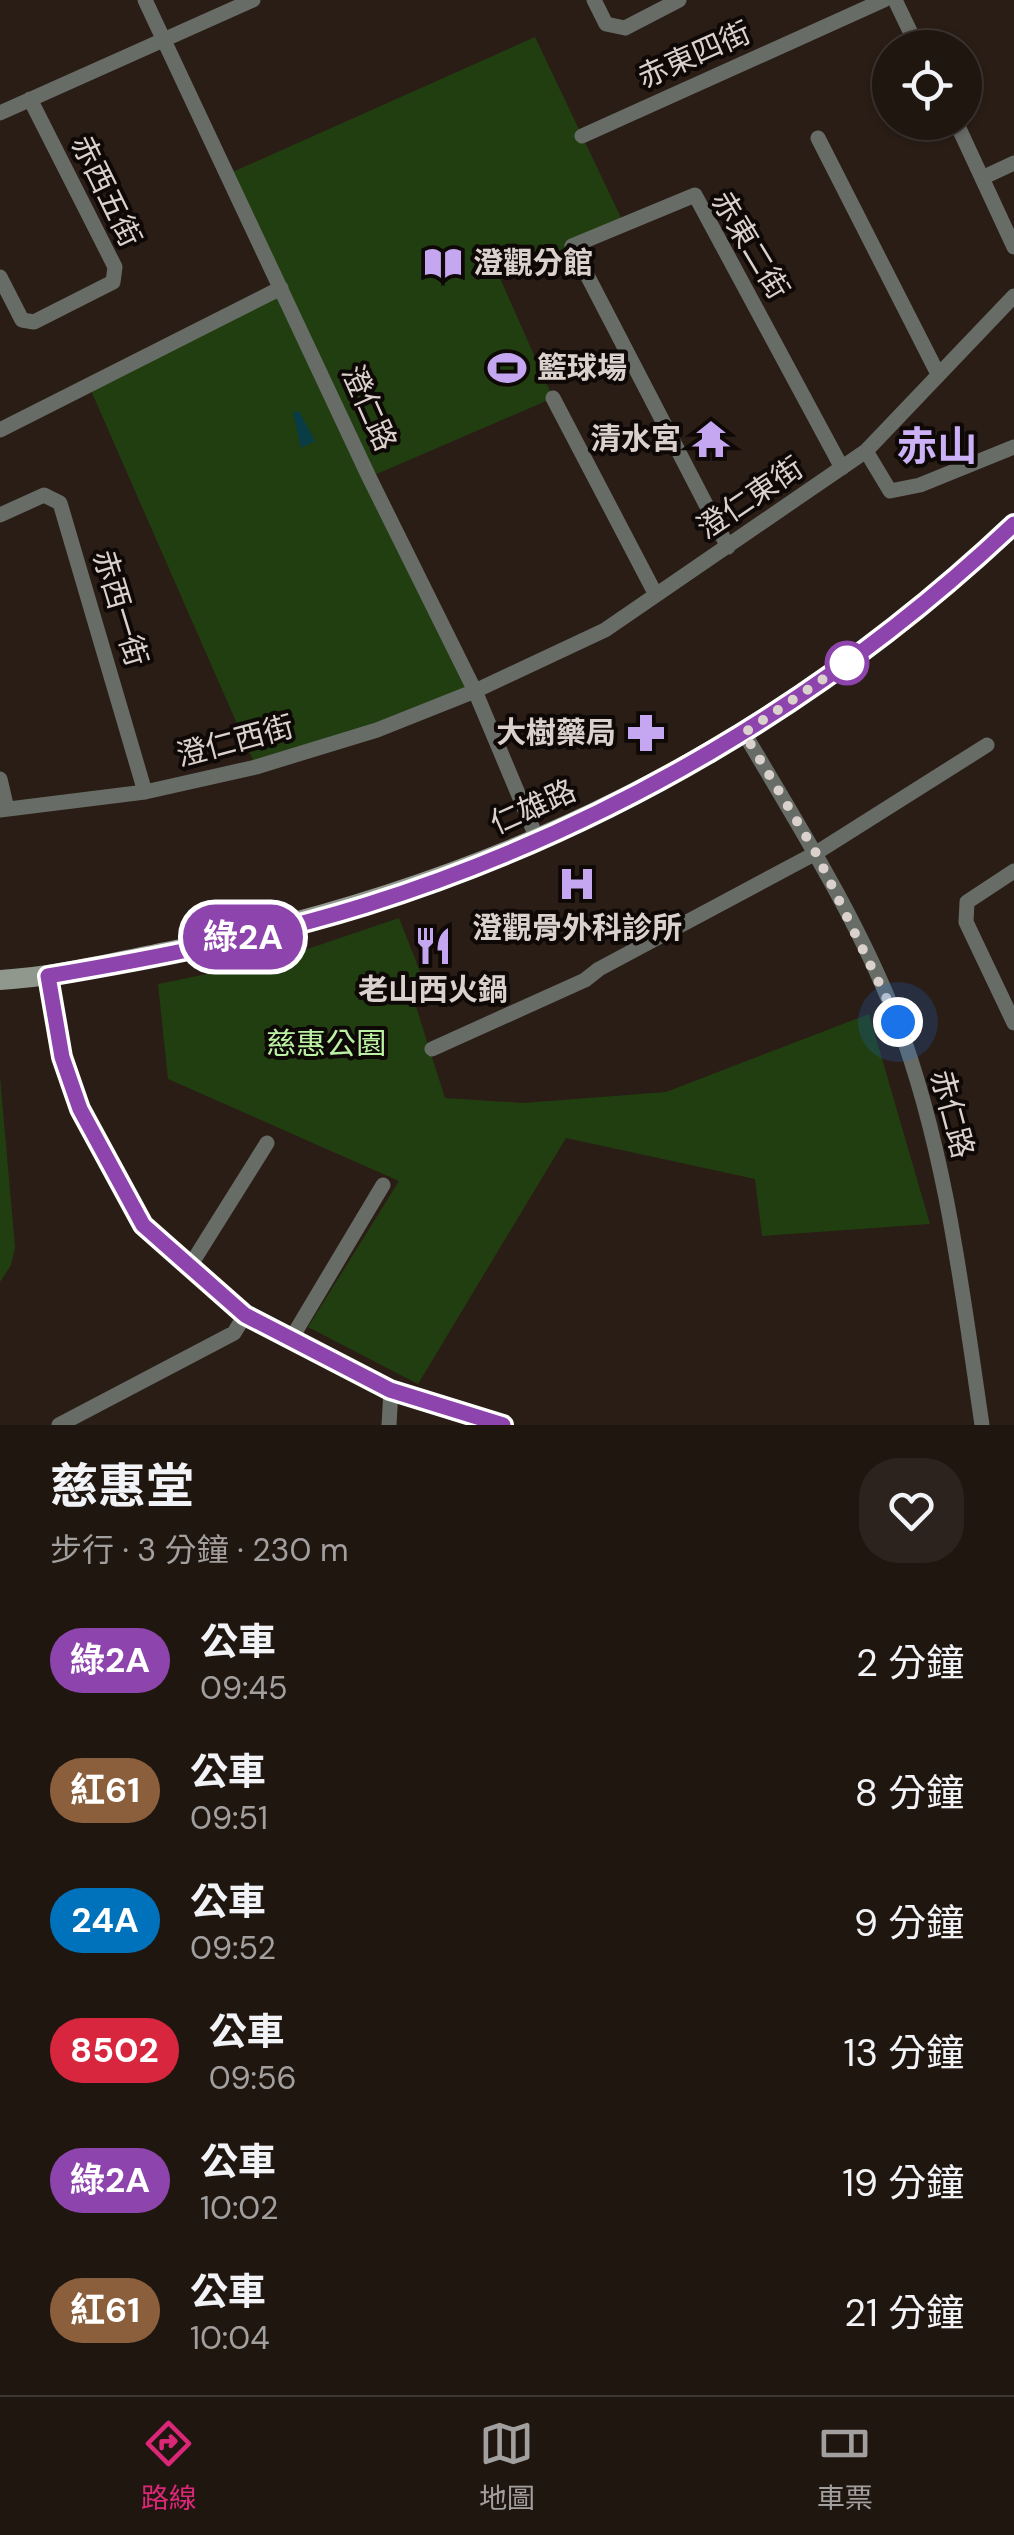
<!DOCTYPE html>
<html lang="zh-TW">
<head>
<meta charset="utf-8">
<style>
	:root { --surface:#201610; --page:#2d231e; --text:#f1f3f6; --muted:#a29f9f; --line:#3d3530; --accent:#db2777 }
	body { margin:0; font-family:"DM Sans","Noto Sans TC",sans-serif; background:var(--page); color:var(--text); height:100vh; display:flex; flex-direction:column; font-size:38px; white-space:nowrap }
	* { box-sizing:border-box; margin:0 }
	p { font-size:32px; color:var(--muted) }
	.icon { flex:none; width:55px; height:55px; fill:none; stroke:currentColor; stroke-width:2; stroke-linecap:round; stroke-linejoin:round }
	.map { position:relative; height:1425px; overflow:hidden }
	.panel { display:flex; flex-direction:column; background:var(--surface); flex:1 }
	.panel>* { flex:none }
	.badge { padding:0 20px; border-radius:32px; font-size:35px; line-height:65px }
	.controls { position:absolute; left:872px; top:30px; display:grid; gap:20px }
	.controls a { display:grid; place-items:center; width:110px; height:110px; border-radius:50%; background:var(--surface); box-shadow:0 2px 8px #0004,0 0 0 2px var(--line); font-size:50px }
	.you { position:absolute; width:50px; height:50px; margin:-25px; border:8px solid #fff; border-radius:50%; background:#1a73e8; box-shadow:0 0 0 15px #1a73e833 }
	.map>.badge { position:absolute; translate:-50% -50%; box-shadow:0 0 0 5px #fff }
	.round { display:grid; place-items:center; flex:none; width:105px; height:105px; border-radius:40px; background:var(--page) }
	.summary { display:flex; align-items:center; justify-content:space-between; height:170px; padding:0 50px }
	h1 { font-size:48px; font-weight:700; line-height:75px }
	ul { padding:0; list-style:none }
	li { display:flex; align-items:center; gap:30px; height:130px; padding:0 50px }
	li div { flex:1 }
	li b { display:block; font-size:38px }
	li em { font-style:normal }
	li .badge { min-width:110px; font-weight:700; text-align:center }
	.dock { display:flex; justify-content:space-around; align-items:center; height:140px; border-top:2px solid var(--line); background:var(--surface); font-size:28px; color:var(--muted) }
	.dock a { display:grid; justify-items:center; gap:5px }
	.dock .active { color:var(--accent) }
	.map>svg:first-child { display:block }
</style>
</head>
<body>
<div class="map">
<svg width="1014" height="1425" viewBox="0 0 1014 1425">
	<rect width="100%" height="100%" fill="#2a1d16"/>
	<path fill="#213e10" d="M535,37L624,224L499,276L553,398L372,476L475,691L256,767L89,386L281,288L226,175Z
		M399,918L426,987L412,994L445,1098L523,1103L666,1092L869,1014L930,1224L762,1236L755,1179L566,1138L418,1384L308,1327L399,1181L168,1079L158,984L275,960Z
		M0,1077L15,1247L11,1265L0,1282Z"/>
	<path fill="#093c45" d="M299,411L315,441L301,448L293,413Z"/>
	<g fill="none" stroke-linecap="round" stroke-linejoin="round">
		<path stroke="#676c66" stroke-width="15" d="M145,0L369,477L475,691L538,841
			M594,0L606,24L625,28L679,0
			M895,0L918,48
			M0,113L253,0
			M956,122L1014,247
			M582,136L884,0
			M818,138L937,372
			M984,177L1014,163
			M0,277L22,320L34,322L113,282L115,267L30,99
			M553,398L656,595
			M0,430L281,288
			M866,451L890,491L920,485L1014,447
			M0,515L44,495L60,503L145,792
			M728,547L572,246L695,195L842,468
			M744,733C799,826 859,921 898,1023C946,1151 962,1290 982,1425
			M0,779L7,809
			M0,810L145,792L256,767L377,730L475,691L605,630L866,451L1014,296
			M1014,871L967,902L966,922L1014,1023
			M48,976L62,1057L80,1109L143,1225L245,1315L391,1390L503,1425
			M432,1049L585,980L599,969L816,853L987,745
			M190,1266L267,1143
			M291,1339L383,1185
			M59,1425L234,1333L245,1315
			M389,1425L391,1390"/>
		<path stroke="#90988e" stroke-width="20" d="M0,980C58,977 114,962 171,951C497,885 770,752 1014,524"/>
	</g>
	<g fill="none" stroke-linecap="round" stroke-linejoin="round">
		<g stroke="#fff" stroke-width="22">
			<path id="line" d="M503,1425L390,1390L245,1315L143,1225L80,1109L62,1057L48,976C154,958 263,937 366,905C608,829 830,698 1014,524"/>
		</g>
		<use href="#line" stroke="#8e44ad" stroke-width="15"/>
		<path stroke="#dad1cc" stroke-width="10" stroke-dasharray="0 18" d="M847,663L857,656L744,733L816,853L898,1022"/>
	</g>
	<defs>
		<g id="library-bare" transform="scale(3)"><path d="M-6-4Q-3-5.5-.7-3.5V5Q-3 3-6 4ZM6-4Q3-5.5 .7-3.5V5Q3 3 6 4Z" fill="#c5a7f1" stroke="#0e0806" stroke-width="2.5" paint-order="stroke"/></g>
		<g id="stadium-bare" transform="scale(3)"><path d="M0-5a6.5 5 0 1 0 0 10a6.5 5 0 1 0 0-10ZM-3.5-1.8h7v3.6h-7Z" fill="#c5a7f1" stroke="#0e0806" stroke-width="2.5" paint-order="stroke"/></g>
		<g id="temple-bare" transform="scale(3)"><path d="M0-6L5-2H3V0L6.5 2.5H4V6H1.5V3h-3V6H-4V2.5H-6.5L-3 0V-2H-5Z" fill="#c5a7f1" stroke="#0e0806" stroke-width="2.5" paint-order="stroke"/></g>
		<g id="pharmacy-bare" transform="scale(3)"><path d="M-2-6h4v4h4v4h-4v4h-4v-4h-4v-4h4Z" fill="#c5a7f1" stroke="#0e0806" stroke-width="2.5" paint-order="stroke"/></g>
		<g id="hospital-bare" transform="scale(3)"><path d="M-5-5h3v3.5h4V-5h3V5h-3V1.5h-4V5h-3Z" fill="#c5a7f1" stroke="#0e0806" stroke-width="2.5" paint-order="stroke"/></g>
		<g id="restaurant-bare" transform="scale(3)"><path d="M-5-6h1v4h1v-4h1v4h1v-4h1v5L-1.5 .5V6h-2V.5L-5-1ZM5-6V6H3V1.5H1.5Q1.5-4 5-6Z" fill="#c5a7f1" stroke="#0e0806" stroke-width="2.5" paint-order="stroke"/></g>
	</defs>
	<g fill-rule="evenodd">
		<use href="#library-bare" x="443" y="263"/>
		<use href="#stadium-bare" x="507" y="368"/>
		<use href="#temple-bare" x="711" y="439"/>
		<use href="#pharmacy-bare" x="646" y="733"/>
		<use href="#hospital-bare" x="577" y="884"/>
		<use href="#restaurant-bare" x="433" y="946"/>
	</g>
	<circle fill="#fff" stroke="#8e44ad" stroke-width="5" cx="847" cy="663" r="20"/>
	<g text-anchor="middle" stroke-width="8" stroke-linejoin="round" paint-order="stroke">
		<g font-size="30" fill="#dad1cc" stroke="#0e0806">
			<text transform="translate(694 55) rotate(-24)" y="10">赤東四街</text>
			<text transform="translate(106 191) rotate(64)" y="10">赤西五街</text>
			<text transform="translate(750 245) rotate(59)" y="10">赤東二街</text>
			<text transform="translate(369 408) rotate(66)" y="10">澄仁路</text>
			<text transform="translate(750 498) rotate(-34)" y="10">澄仁東街</text>
			<text transform="translate(120 608) rotate(73)" y="10">赤西一街</text>
			<text transform="translate(235 741) rotate(-15)" y="10">澄仁西街</text>
			<text transform="translate(533 807) rotate(-24)" y="10">仁雄路</text>
			<text transform="translate(952 1114) rotate(75)" y="10">赤仁路</text>
		</g>
		<g font-size="30" font-weight="bold" fill="#dad1cc" stroke="#0e0806" text-anchor="start">
			<text x="473" y="273">澄觀分館</text>
			<text x="537" y="378">籃球場</text>
			<text x="681" y="449" text-anchor="end">清水宮</text>
			<text x="616" y="743" text-anchor="end">大樹藥局</text>
			<text x="577" y="938" text-anchor="middle">澄觀骨外科診所</text>
			<text x="433" y="1000" text-anchor="middle">老山西火鍋</text>
		</g>
		<g font-size="30" fill="#bbf1a3" stroke="#0e0806">
			<text x="326" y="1054">慈惠公園</text>
		</g>
		<g font-size="40" font-weight="bold" fill="#ccb1f6" stroke="#0e0806">
			<text x="937" y="460">赤山</text>
		</g>
	</g>
</svg>
<div class="controls">
<a><svg class="icon" aria-label="locate" viewBox="0 0 24 24"><circle cx="12" cy="12" r="6"/><path d="M12 2v4M12 18v4M2 12h4M18 12h4"/></svg></a>
</div>
<div class="you" style="left:898px;top:1022px"></div>
<b class="badge" style="left:243px;top:937px;background:#8e44ad;color:#fff">綠2A</b>
</div>
<section class="panel">
<div class="summary"><div><h1>慈惠堂</h1><p>步行 · 3 分鐘 · 230 m</p></div><a class="round"><svg class="icon" aria-label="heart" viewBox="0 0 24 24"><path d="M12 20l-8-8c-3-5 5-10 8-4 3-6 11-1 8 4z"/></svg></a></div>
<ul>
<li><span class="badge" style="background:#8e44ad;color:#fff">綠2A</span><div><b>公車</b><p>09:45</p></div><em>2 分鐘</em></li>
<li><span class="badge" style="background:#8b5e3c;color:#fff">紅61</span><div><b>公車</b><p>09:51</p></div><em>8 分鐘</em></li>
<li><span class="badge" style="background:#0072bc;color:#fff">24A</span><div><b>公車</b><p>09:52</p></div><em>9 分鐘</em></li>
<li><span class="badge" style="background:#d7263d;color:#fff">8502</span><div><b>公車</b><p>09:56</p></div><em>13 分鐘</em></li>
<li><span class="badge" style="background:#8e44ad;color:#fff">綠2A</span><div><b>公車</b><p>10:02</p></div><em>19 分鐘</em></li>
<li><span class="badge" style="background:#8b5e3c;color:#fff">紅61</span><div><b>公車</b><p>10:04</p></div><em>21 分鐘</em></li>
</ul>
</section>
<nav class="dock">
<a class="active"><svg class="icon" aria-label="directions" viewBox="0 0 24 24"><path d="M12 3l9 9-9 9-9-9zM9 14v-3h6M13 9l2 2-2 2"/></svg>路線</a>
<a><svg class="icon" aria-label="map" viewBox="0 0 24 24"><path d="M3 6l6-2 6 2 6-2v14l-6 2-6-2-6 2zM9 4v14M15 6v14"/></svg>地圖</a>
<a><svg class="icon" aria-label="tickets" viewBox="0 0 24 24"><path d="M3 7h18v10H3zM15 7v10"/></svg>車票</a>
</nav>
</body>
</html>
